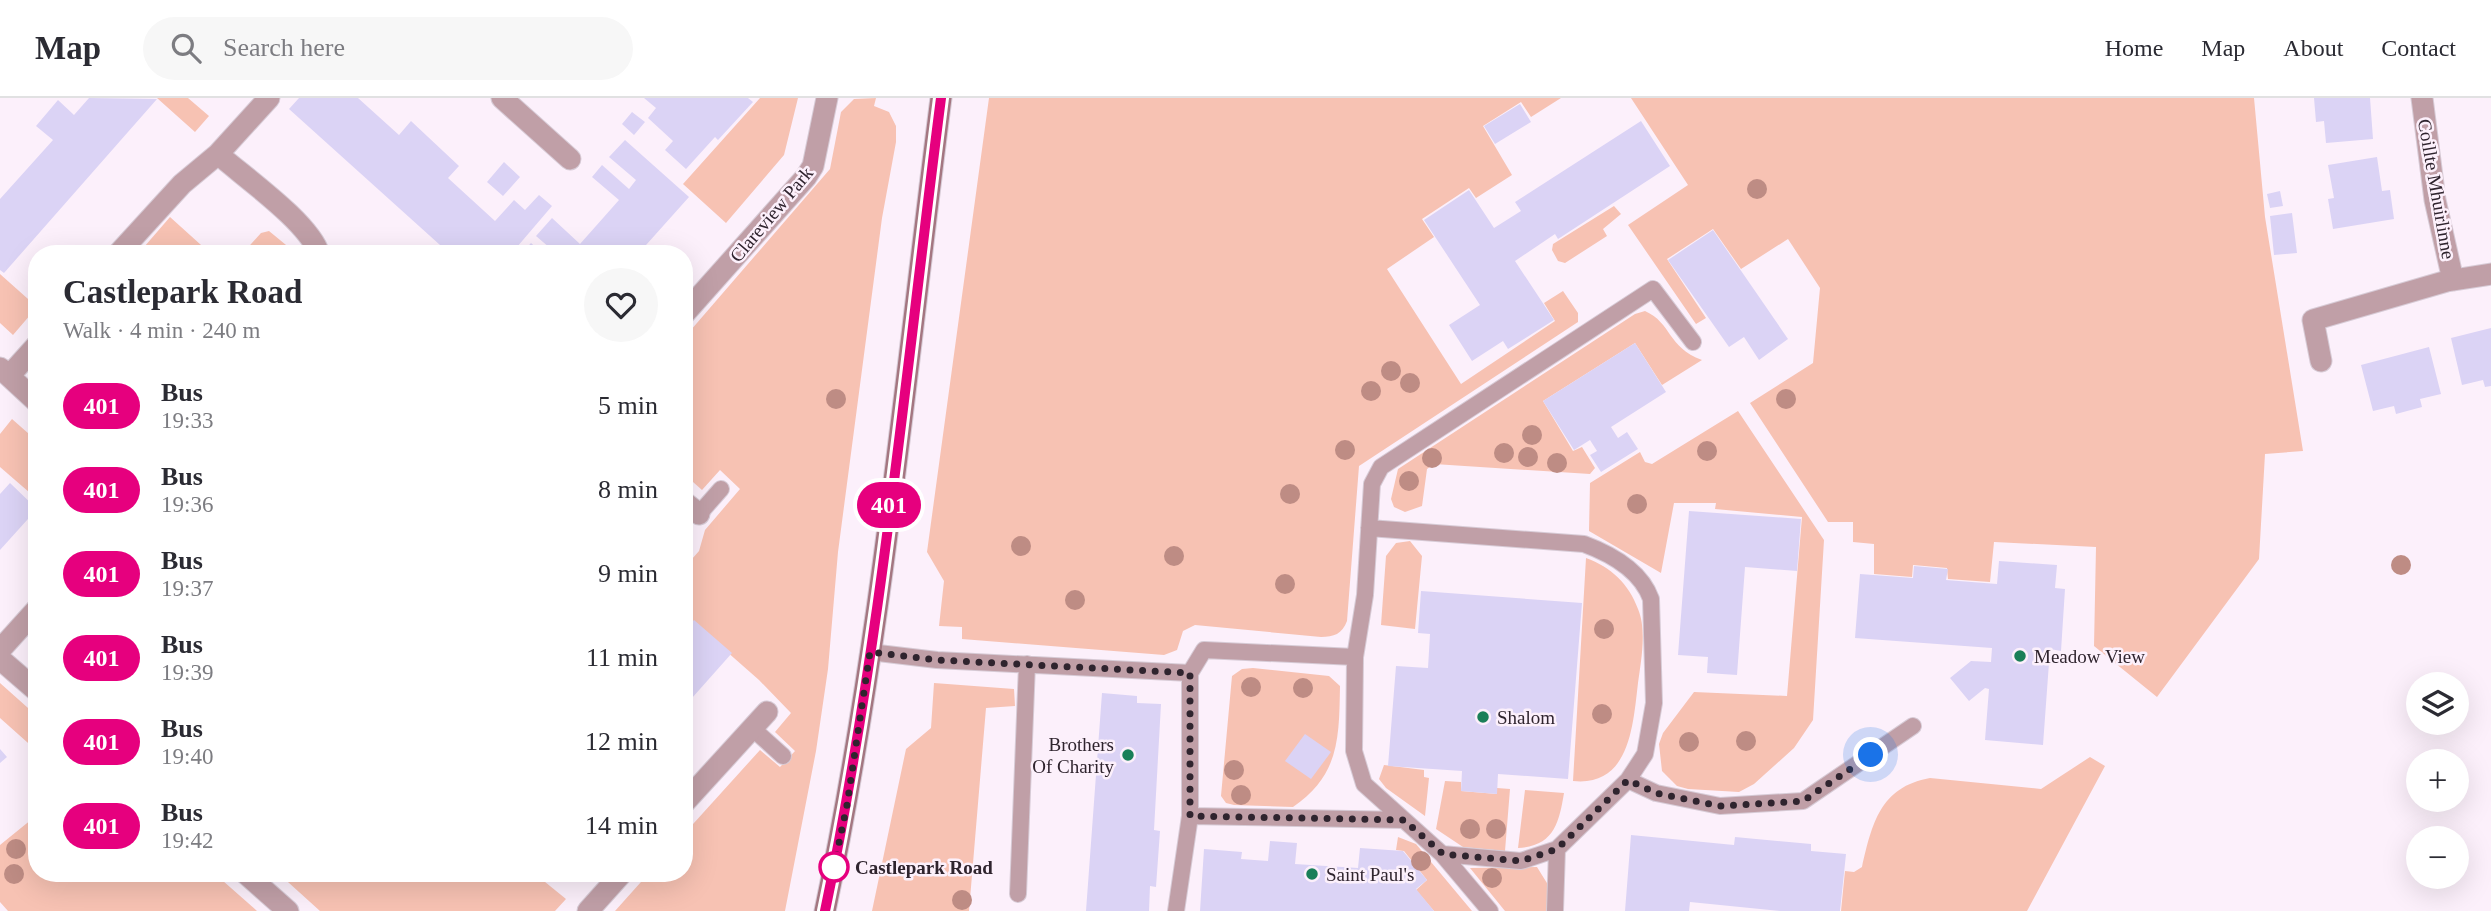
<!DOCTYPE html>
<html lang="en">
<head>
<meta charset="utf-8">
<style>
	:root { --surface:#fff; --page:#f7f7f7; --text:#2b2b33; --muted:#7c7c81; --line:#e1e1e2 }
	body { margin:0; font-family:Georgia,serif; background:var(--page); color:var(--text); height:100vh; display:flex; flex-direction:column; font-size:26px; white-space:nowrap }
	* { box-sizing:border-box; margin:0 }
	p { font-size:23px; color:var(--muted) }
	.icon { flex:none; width:38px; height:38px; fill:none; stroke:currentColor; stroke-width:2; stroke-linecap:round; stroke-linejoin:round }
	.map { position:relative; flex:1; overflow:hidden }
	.sheet { position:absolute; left:28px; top:147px; width:665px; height:637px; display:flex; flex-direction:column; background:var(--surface); border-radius:28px; box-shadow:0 7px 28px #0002 }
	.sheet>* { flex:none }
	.badge { padding:0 14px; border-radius:23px; font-size:24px; line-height:46px }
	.buttons { position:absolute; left:2406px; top:574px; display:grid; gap:14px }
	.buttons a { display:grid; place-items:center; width:63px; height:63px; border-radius:50%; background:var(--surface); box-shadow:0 7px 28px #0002; font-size:35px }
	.you { position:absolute; width:35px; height:35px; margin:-18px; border:5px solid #fff; border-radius:50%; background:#1a73e8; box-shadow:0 0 0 10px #1a73e833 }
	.map>.badge { position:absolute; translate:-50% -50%; box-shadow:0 0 0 4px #fff }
	.round { display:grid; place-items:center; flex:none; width:74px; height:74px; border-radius:37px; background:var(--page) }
	.head { display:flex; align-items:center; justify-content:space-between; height:119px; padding:0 35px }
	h1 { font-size:33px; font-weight:700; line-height:52px }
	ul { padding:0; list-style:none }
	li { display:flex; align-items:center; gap:21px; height:84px; padding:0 35px }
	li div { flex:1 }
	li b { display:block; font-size:26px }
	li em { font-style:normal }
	li .badge { min-width:77px; font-weight:700; text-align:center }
	header { display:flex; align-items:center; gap:42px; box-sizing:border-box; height:98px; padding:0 35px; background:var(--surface); border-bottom:2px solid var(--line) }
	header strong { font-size:33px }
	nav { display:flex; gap:38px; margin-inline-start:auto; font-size:24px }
	.search { width:490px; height:63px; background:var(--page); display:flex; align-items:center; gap:18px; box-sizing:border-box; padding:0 24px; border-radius:38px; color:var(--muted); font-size:26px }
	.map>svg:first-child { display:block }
</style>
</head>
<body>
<header>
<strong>Map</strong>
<div class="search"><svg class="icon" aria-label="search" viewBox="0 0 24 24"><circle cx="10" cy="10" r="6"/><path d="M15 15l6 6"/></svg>Search here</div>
<nav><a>Home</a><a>Map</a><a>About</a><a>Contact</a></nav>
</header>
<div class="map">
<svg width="2491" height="813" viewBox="0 0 2491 813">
	<rect width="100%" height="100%" fill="#fcf0fb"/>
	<path fill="#f7c2b3" d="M157,0H188L209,18L195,34Z
		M760,0H798L784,57L726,125L683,86Z
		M876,0L874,8L889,14L896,28V44L882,120L838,454L828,571L816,653L785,813H615L649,775H684V736L760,652L780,669L795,653L775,634L791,615L759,582L684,516V470L699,453L705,432L740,391L720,372L702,392L684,376V240L830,71L841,14L854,1Z
		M989,0H1561L1531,19L1521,4L1483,28L1512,77L1476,100L1469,90L1422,121L1434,139L1387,171L1461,286L1555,223L1544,205L1563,193L1578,215V224L1359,368L1347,523C1342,536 1334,539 1321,539L1195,527L1183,533L1177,552L1164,557L962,541V529L939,528L944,483L927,454Z
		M1631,0H2254L2265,119L2303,353L2265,356L2259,461L2157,599L2094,548L2096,449L1994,444L1990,484L1948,481L1947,470L1913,467L1912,479L1874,476V446L1853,444V424H1828L1750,305L1813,265L1820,190L1788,141L1741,171L1713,131L1667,161L1706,220L1696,226L1628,127L1688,87Z
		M1614,108L1621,116L1603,131L1607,138L1565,165L1558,163L1552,152L1553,146Z
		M170,119L211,156H138Z
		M269,133L297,156H242L261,135Z
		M0,176L37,209L13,237L0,225Z
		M1645,213C1672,225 1667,249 1702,262L1662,287L1635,245L1543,303L1573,353L1582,349L1595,370L1590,376L1434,366L1427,371L1422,408L1405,414L1394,409L1391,401L1398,371L1635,216Z
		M1738,313L1824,442L1813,622L1794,650L1754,686L1739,694L1688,691L1677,688L1662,673L1659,646L1663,635L1694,594L1787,598L1802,419L1715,411L1716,405H1674L1661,475L1589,433L1590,385L1640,354L1645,364L1652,366Z
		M12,321L37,343V401L0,369V336Z
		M1410,443L1422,458L1415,531L1381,527L1386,458L1396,445Z
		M1586,460C1611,469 1629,486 1638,511C1647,532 1641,563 1638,585C1633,627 1630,689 1573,683Z
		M1253,570L1329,578L1340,588C1339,639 1340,677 1293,709L1234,707L1226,705L1221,698L1232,578L1242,571Z
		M0,585L37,618V653L0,620Z
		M934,585L1014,591L1015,608L986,610L969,813H872L906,651L931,630Z
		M2090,659L2105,668L2027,813H1841L1845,773L1854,774L1862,769C1872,726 1880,689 1930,680L2041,691Z
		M1384,667L1424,672V679L1429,680L1425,718L1386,690L1379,681Z
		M1445,683L1461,684V693L1497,696V690L1510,691L1505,753L1463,749L1436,731Z
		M1525,692L1564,695C1559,725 1554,748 1518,750Z
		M37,717V775H214L257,813H8L0,804V747Z
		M1398,739L1416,746L1472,813H1434L1416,792L1427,782L1404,753L1396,752Z
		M1537,769L1550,790L1549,813H1505L1470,770Z
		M278,775H534L566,801L555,813H320Z"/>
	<path fill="#dbd3f5" d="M89,0L157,1L4,175L0,172V101L53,42L36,28L58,2L74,17Z
		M299,0H358L399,37L411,23L459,68L448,80L495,123L514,102L525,112L539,97L552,108L511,156H450L289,11Z
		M644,0H748L753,4L718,42L715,39L686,71L665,52L673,43L648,20L656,10Z
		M2314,0H2370L2373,41L2326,45L2324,23L2316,24Z
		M1520,6L1531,24L1495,46L1484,28Z
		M632,14L645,24L634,37L622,26Z
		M1641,23L1670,68L1558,141L1555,136L1515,163L1554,222L1508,251L1503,243L1472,263L1449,227L1480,207L1424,122L1469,92L1494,130L1521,113L1515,104Z
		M625,42L689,99L638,156H557L536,138L552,120L580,146L619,102L592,79L602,67L629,91L636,82L609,59Z
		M2377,59L2382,93L2390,92L2394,121L2333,131L2328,101L2334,100L2328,67Z
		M504,64L520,79L503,98L487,84Z
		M2280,93L2283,108L2270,110L2267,96Z
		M2292,115L2297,155L2274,157L2270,118Z
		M1713,132L1788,241L1759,262L1744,239L1729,249L1668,162Z
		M531,145L543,156H521Z
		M2491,230V288L2485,289L2483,282L2462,287L2451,240Z
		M1635,245L1666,294L1611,329L1618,340L1627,334L1638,351L1601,374L1590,357L1597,353L1590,342L1574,352L1543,303Z
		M2429,249L2441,296L2420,301L2422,309L2396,316L2394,308L2373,313L2361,267Z
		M10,385L37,411L0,452V396Z
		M1689,413L1801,421L1797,473L1745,469L1737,577L1707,575L1708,559L1678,557Z
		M1999,463L2057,467L2055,490L2065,491L2061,553L2050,551L2043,647L1985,642L1989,591L1985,590L1969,603L1950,580L1971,563L1991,564L1992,550L1855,540L1860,476L1913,480L1914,468L1948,471L1946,482L1997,486Z
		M1421,493L1582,505L1568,681L1498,676L1497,696L1461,693L1462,673L1388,668L1396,568L1428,570L1430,536L1418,535Z
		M694,522L732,555L684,609V533Z
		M1102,595L1137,598V605L1161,606L1154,732L1160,733L1156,789L1150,788L1149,813H1086Z
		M1305,636L1331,654L1311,681L1285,663Z
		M0,651L7,659L0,665Z
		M1631,737L1734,747L1735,739L1811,746V753L1846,756L1840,813H1780L1690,804L1689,813H1625Z
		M1270,743L1297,745L1295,766L1358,770L1360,750L1403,753L1427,782L1416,791L1434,813H1200L1204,751L1242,754L1241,761L1268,763Z"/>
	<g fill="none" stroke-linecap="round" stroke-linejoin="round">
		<g stroke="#d7cbd6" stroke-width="18">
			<path id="lane" d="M699,416L721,391
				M870,554L937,562L1190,575L1204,552L1355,559L1365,497L1372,386L1381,369L1653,191L1693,244
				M1355,559L1354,653L1364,686L1442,756L1521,763L1557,751L1628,682L1645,656L1654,605L1651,501C1641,473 1611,456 1584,446L1369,430
				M1190,575V718L1404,722
				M752,630L783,658
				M1628,682L1656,695L1720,708L1803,703L1913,628
				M1442,756L1490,813
				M1018,796L1027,566
				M1176,813L1190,718
				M1555,813L1557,751"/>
		</g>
		<g stroke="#d7cbd6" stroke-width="23">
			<path id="street" d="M269,0L218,56C244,79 310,125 319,156
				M502,0L570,61
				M2422,0L2435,102L2453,182
				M118,156L182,86L218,56
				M684,216L806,79L813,68L827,0
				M2321,263L2313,222L2447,183L2491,176
				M0,270L37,304
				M9,278L37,247
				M684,404L699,416
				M0,552L37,511
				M0,561L37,593
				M684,705L767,614
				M245,775L288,813
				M588,813L622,775"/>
		</g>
		<g stroke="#d7cbd6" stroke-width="23">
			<path id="secondary" d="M825,813C881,546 906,271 941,0"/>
		</g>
		<use href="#lane" stroke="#c09fa7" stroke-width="16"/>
		<use href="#street" stroke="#c09fa7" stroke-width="21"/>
		<use href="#secondary" stroke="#a47681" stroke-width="21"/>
	</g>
	<g fill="#be8c84">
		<circle cx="1757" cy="91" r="10"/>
		<circle cx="1391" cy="273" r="10"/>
		<circle cx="1410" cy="285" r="10"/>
		<circle cx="1371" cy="293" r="10"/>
		<circle cx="836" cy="301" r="10"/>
		<circle cx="1786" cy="301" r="10"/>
		<circle cx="1532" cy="337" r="10"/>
		<circle cx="1345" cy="352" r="10"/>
		<circle cx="1707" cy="353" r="10"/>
		<circle cx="1504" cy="355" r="10"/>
		<circle cx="1528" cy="359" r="10"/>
		<circle cx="1432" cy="360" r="10"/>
		<circle cx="1557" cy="365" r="10"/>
		<circle cx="1409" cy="383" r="10"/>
		<circle cx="1290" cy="396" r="10"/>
		<circle cx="1637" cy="406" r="10"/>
		<circle cx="1021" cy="448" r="10"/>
		<circle cx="1174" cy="458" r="10"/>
		<circle cx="2401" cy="467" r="10"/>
		<circle cx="1285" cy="486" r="10"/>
		<circle cx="1075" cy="502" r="10"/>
		<circle cx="1604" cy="531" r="10"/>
		<circle cx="1251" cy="589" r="10"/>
		<circle cx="1303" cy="590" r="10"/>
		<circle cx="1602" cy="616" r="10"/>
		<circle cx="1746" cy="643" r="10"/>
		<circle cx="1689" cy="644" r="10"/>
		<circle cx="1234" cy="672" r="10"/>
		<circle cx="1241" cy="697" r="10"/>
		<circle cx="1470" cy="731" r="10"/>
		<circle cx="1496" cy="731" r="10"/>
		<circle cx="16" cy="751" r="10"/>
		<circle cx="1421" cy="763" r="10"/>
		<circle cx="14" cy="776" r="10"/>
		<circle cx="1492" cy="780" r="10"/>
		<circle cx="962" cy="802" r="10"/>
	</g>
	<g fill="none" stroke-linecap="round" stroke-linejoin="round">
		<g stroke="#fff" stroke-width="16">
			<path id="line" d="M825,813C881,546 906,271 941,0"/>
		</g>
		<use href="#line" stroke="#e6007e" stroke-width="10"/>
		<path stroke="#2f242e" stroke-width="7" stroke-dasharray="0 12.6" d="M834,769L847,707L870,554L937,562L1190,575V718L1404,722L1443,756L1521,763L1557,751L1628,682L1656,695L1720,708L1803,703L1871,657"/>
	</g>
	<g fill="#1a7f58" stroke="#fcf0fb" stroke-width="2.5">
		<circle cx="2020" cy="558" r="7"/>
		<circle cx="1483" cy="619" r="7"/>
		<circle cx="1128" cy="657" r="7"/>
		<circle cx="1312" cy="776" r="7"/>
	</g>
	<circle fill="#fff" stroke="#e6007e" stroke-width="3.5" cx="834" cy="769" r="14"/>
	<g text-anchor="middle" stroke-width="5" stroke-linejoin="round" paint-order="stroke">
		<g font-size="19" fill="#2f242e" stroke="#fcf0fb">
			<text transform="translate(2437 91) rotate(80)" y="7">Coillte Mhuirlinne</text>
			<text transform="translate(771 116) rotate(-50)" y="7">Clareview Park</text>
		</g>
		<g font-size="19" fill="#2f242e" stroke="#fcf0fb" text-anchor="start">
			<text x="2034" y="565">Meadow View</text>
			<text x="1497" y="626">Shalom</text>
			<text x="1114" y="653" text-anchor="end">Brothers<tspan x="1114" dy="22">Of Charity</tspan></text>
			<text x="1326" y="783">Saint Paul's</text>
		</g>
		<g font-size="19" font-weight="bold" fill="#2f242e" stroke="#fcf0fb" text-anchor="start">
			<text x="855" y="776">Castlepark Road</text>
		</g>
	</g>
</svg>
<div class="buttons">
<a><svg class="icon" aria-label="layers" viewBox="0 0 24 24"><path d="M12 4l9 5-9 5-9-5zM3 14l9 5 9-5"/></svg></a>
<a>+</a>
<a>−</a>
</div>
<div class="you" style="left:1871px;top:657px"></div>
<b class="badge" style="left:889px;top:407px;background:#e6007e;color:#fff">401</b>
<section class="sheet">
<div class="head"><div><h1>Castlepark Road</h1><p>Walk · 4 min · 240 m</p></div><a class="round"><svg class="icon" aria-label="heart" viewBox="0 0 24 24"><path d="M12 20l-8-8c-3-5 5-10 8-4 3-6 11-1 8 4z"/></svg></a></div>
<ul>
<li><span class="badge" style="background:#e6007e;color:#fff">401</span><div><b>Bus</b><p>19:33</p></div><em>5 min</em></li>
<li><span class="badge" style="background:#e6007e;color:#fff">401</span><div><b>Bus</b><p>19:36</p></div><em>8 min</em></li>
<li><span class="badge" style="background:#e6007e;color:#fff">401</span><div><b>Bus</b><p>19:37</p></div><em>9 min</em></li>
<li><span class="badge" style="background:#e6007e;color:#fff">401</span><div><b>Bus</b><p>19:39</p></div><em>11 min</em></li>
<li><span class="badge" style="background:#e6007e;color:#fff">401</span><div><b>Bus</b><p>19:40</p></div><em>12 min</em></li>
<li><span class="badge" style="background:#e6007e;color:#fff">401</span><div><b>Bus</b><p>19:42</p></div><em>14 min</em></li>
</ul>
</section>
</div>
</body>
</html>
